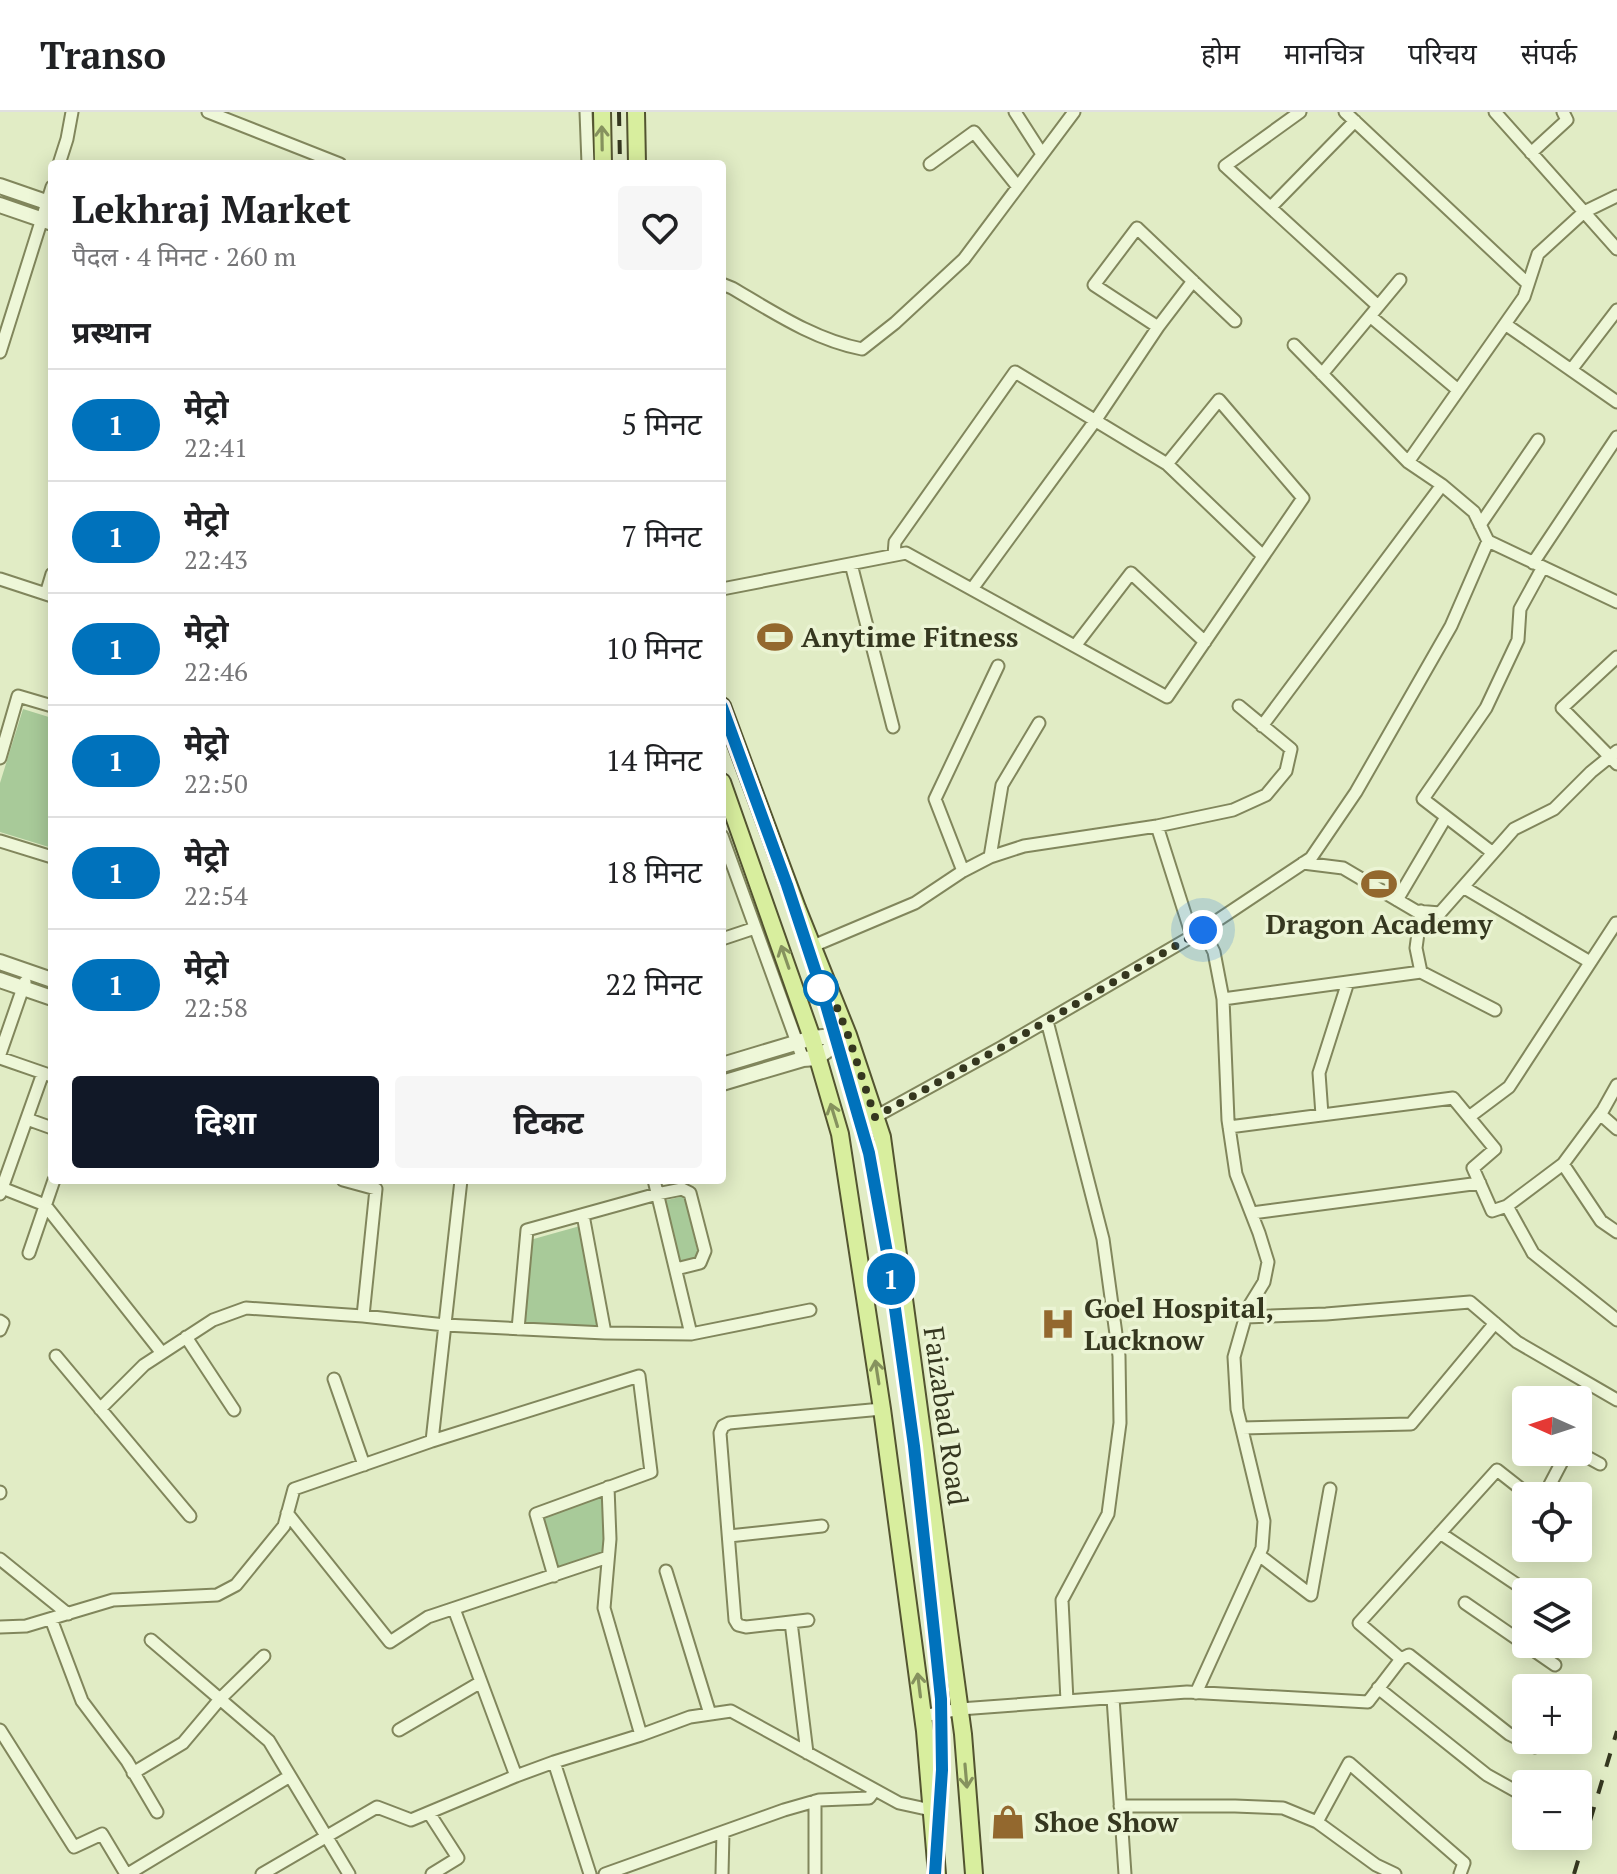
<!DOCTYPE html>
<html lang="hi">
<head>
<meta charset="utf-8">
<style>
	:root { --surface:#fff; --page:#f6f6f6; --text:#202124; --muted:#757577; --line:#e0e0e0; --accent:#111827 }
	body { margin:0; font-family:"PT Serif","Noto Sans Devanagari",serif; background:var(--page); color:var(--text); height:100vh; display:flex; flex-direction:column; font-size:30px; white-space:nowrap }
	* { box-sizing:border-box; margin:0 }
	p { font-size:26px; color:var(--muted) }
	.icon { flex:none; width:44px; height:44px; fill:none; stroke:currentColor; stroke-width:2; stroke-linecap:round; stroke-linejoin:round }
	.map { position:relative; flex:1; overflow:hidden }
	.sheet { position:absolute; left:48px; top:48px; width:678px; height:1024px; display:flex; flex-direction:column; background:var(--surface); border-radius:8px; box-shadow:0 4px 20px #0003 }
	.sheet>* { flex:none }
	.badge { padding:0 16px; border-radius:26px; font-size:28px; line-height:52px }
	.needle { width:52px; rotate:273deg }
	.tools { position:absolute; left:1512px; top:1274px; display:grid; gap:16px }
	.tools a { display:grid; place-items:center; width:80px; height:80px; border-radius:8px; background:var(--surface); box-shadow:0 4px 20px #0003; font-size:40px }
	.you { position:absolute; width:40px; height:40px; margin:-20px; border:6px solid #fff; border-radius:50%; background:#1a73e8; box-shadow:0 0 0 12px #1a73e833 }
	.map>.badge { position:absolute; translate:-50% -50%; box-shadow:0 0 0 4px #fff }
	h2 { padding:0 24px; font-size:30px; line-height:72px }
	.round { display:grid; place-items:center; flex:none; width:84px; height:84px; border-radius:8px; background:var(--page) }
	.summary { display:flex; align-items:center; justify-content:space-between; height:136px; padding:0 24px }
	h1 { font-size:38px; font-weight:700; line-height:60px }
	.action { display:flex; gap:16px; margin-top:auto; padding:16px 24px }
	.action a { flex:1; height:92px; border-radius:8px; background:var(--accent); color:#fff; font-size:32px; font-weight:700; line-height:92px; text-align:center }
	.action a+a { background:var(--page); color:var(--text) }
	ul { padding:0; list-style:none }
	li { display:flex; align-items:center; gap:24px; height:112px; padding:0 24px; border-top:2px solid var(--line) }
	li div { flex:1 }
	li b { display:block; font-size:30px }
	li em { font-style:normal }
	li .badge { min-width:88px; font-weight:700; text-align:center }
	header { display:flex; align-items:center; gap:48px; box-sizing:border-box; height:112px; padding:0 40px; background:var(--surface); border-bottom:2px solid var(--line) }
	header strong { font-size:38px }
	nav { display:flex; gap:44px; margin-inline-start:auto; font-size:28px }
	.map>svg:first-child { display:block }
</style>
</head>
<body>
<header>
<strong>Transo</strong>
<nav><a>होम</a><a>मानचित्र</a><a>परिचय</a><a>संपर्क</a></nav>
</header>
<div class="map">
<svg width="1617" height="1762" viewBox="0 0 1617 1762">
	<rect width="100%" height="100%" fill="#e1ecc5"/>
	<path fill="#a8ca99" d="M23,597L52,606V736L0,720V671Z
		M684,1084L699,1145L678,1151L663,1089Z
		M580,1114L599,1216L522,1212L530,1128Z
		M604,1382L605,1442L556,1459L539,1405Z"/>
	<g fill="none" stroke-linecap="round" stroke-linejoin="round">
		<g stroke="#81865c" stroke-width="15">
			<path id="minor" d="M208,0L340,52
				M586,0L588,52
				M1015,0L1042,42
				M1300,0L1225,54L1378,194
				M1345,0L1528,172
				M1495,0L1617,137
				M1531,41L1567,8L1563,0
				M59,52L67,27L72,0
				M930,52L974,20L1018,75
				M1271,95L1355,9
				M722,172L732,176C773,200 815,228 862,237L895,211L964,147L1074,0
				M1370,204L1458,278
				M1505,212L1617,290
				M1158,215L1094,173L1137,116L1235,209
				M0,240L52,75
				M1571,258L1617,198
				M1322,262L1400,168
				M1408,350L1524,185L1538,142L1584,100L1617,84
				M1442,373L1474,400L1488,429
				M1480,413L1538,328
				M894,443L895,430L1015,260L1167,352L1263,444
				M1533,451L1617,325
				M851,452L893,615
				M0,467L52,484
				M722,477L906,441L1167,585L1303,386L1219,288L1167,352
				M972,477L1095,309L1158,215L1193,169
				M46,482L52,462
				M1075,534L1131,461L1205,530
				M1617,545L1562,596L1617,652
				M1262,614L1442,373L1408,350L1294,233
				M0,646L18,584L52,594
				M1157,714L1192,824
				M722,724L803,947
				M0,729L52,745
				M1493,741L1423,687L1486,596L1518,528L1520,497L1543,455
				M990,745L1002,673L1039,611
				M1303,751L1343,756L1416,799L1440,801L1514,717L1554,697L1591,660L1617,639
				M963,759L935,687L998,554
				M1463,775L1590,850
				M1397,788L1446,705
				M1421,799L1416,836L1421,860L1495,898
				M722,827L755,816
				M813,834L915,791L963,759L990,745L1024,734L1157,714L1233,698L1266,683L1286,659L1291,637L1239,594
				M1223,887L1421,860
				M1047,909L1103,1127L1119,1244L1120,1311L1108,1402L1062,1488L1067,1589
				M0,942L25,870
				M0,946L52,964
				M1600,1002L1617,1017
				M1322,1003L1319,961L1348,870
				M875,1005L1002,935L1203,818L1311,746L1356,680L1451,514L1488,429L1617,490
				M1469,1005L1509,975L1616,811H1617
				M27,1007L52,1016
				M1229,1015L1453,986L1495,1037L1473,1056L1492,1099L1507,1094L1563,1052L1603,998L1617,973
				M1563,1052L1601,1109L1617,1120
				M343,1068L376,1077L363,1204
				M654,1068L691,1222
				M2,1076L45,1093L162,1241
				M0,1082L43,961
				M1507,1094L1533,1141L1617,1208
				M1252,1101L1480,1071
				M583,1103L605,1221
				M29,1141L54,1068
				M1246,1205L1326,1202L1470,1190L1517,1230L1617,1288
				M0,1209L3,1211L0,1218
				M518,1217L527,1118L657,1082L682,1077L690,1081L705,1139L700,1151L676,1157
				M186,1225L234,1298
				M56,1244L190,1404
				M334,1267L364,1353
				M100,1297L144,1253L213,1208L246,1196L363,1204L445,1213L605,1221L691,1222L810,1198
				M1242,1316L1411,1312L1495,1211
				M432,1329L461,1068
				M1578,1340L1600,1352
				M608,1375L610,1427L604,1496L641,1623
				M0,1381V1380
				M1544,1384L1567,1340
				M287,1401L390,1530L428,1505L608,1445
				M1440,1421L1528,1480
				M729,1424L822,1414
				M1259,1443L1311,1483L1330,1377
				M0,1447L68,1502
				M666,1459L710,1602
				M1465,1491L1555,1553
				M454,1497L516,1664
				M51,1507L82,1589L127,1649L157,1700
				M808,1508L746,1515L738,1513L735,1508L720,1321L723,1314L729,1311L882,1297
				M791,1510L807,1641
				M0,1515L26,1514L113,1488L217,1483L236,1473L284,1414L294,1377L432,1329L639,1264L651,1360L536,1402L554,1464
				M151,1528L269,1629L349,1762
				M1401,1547L1409,1543L1509,1622L1535,1635
				M1378,1576L1487,1663L1521,1682
				M1196,1581L1262,1436L1264,1409L1237,1297L1234,1245L1248,1196L1264,1170L1268,1150L1259,1121L1236,1062L1228,1008L1223,887L1214,840L1203,818
				M1113,1586L1125,1762
				M923,1604L960,1597L1187,1580L1368,1590L1401,1547L1359,1511L1497,1358L1530,1384
				M0,1618L74,1735L102,1722L126,1762
				M399,1618L481,1570
				M554,1650L590,1762
				M133,1661L183,1631L220,1587L264,1544
				M1120,1694H1235L1283,1696L1317,1710L1376,1753L1395,1762
				M429,1701L458,1746L432,1762
				M1317,1710L1349,1651L1464,1751L1460,1762
				M128,1762L290,1664
				M262,1762L377,1695L411,1708L516,1664L554,1650L641,1623L690,1605L731,1599L899,1691L931,1698
				M605,1762L784,1698L819,1688L869,1686L875,1678
				M722,1762L723,1720
				M815,1762V1689"/>
		</g>
		<g stroke="#81865c" stroke-width="18">
			<path id="tertiary" d="M0,74L52,92
				M0,93L52,111
				M0,850L52,868
				M0,868L52,886
				M722,953L812,926L845,923
				M722,971L803,947L817,946L848,923"/>
		</g>
		<g stroke="#535430" stroke-width="20">
			<path id="primary" d="M602,0L603,52
				M636,0L637,52
				M722,594L797,796L848,923L882,1025L963,1622L974,1762
				M722,670L812,926L840,1022L882,1297L925,1619L937,1762"/>
		</g>
		<use href="#minor" stroke="#eef7d8" stroke-width="11"/>
		<use href="#tertiary" stroke="#eef7d8" stroke-width="14"/>
		<use href="#primary" stroke="#d8ee9e" stroke-width="16"/>
		<path stroke="#35371f" stroke-width="4" stroke-dasharray="14 14" stroke-linecap="butt" d="M619,0L620,52
			M722,595L787,773L822,879L869,1041L888,1146L914,1334L930,1470L941,1587L942,1658L935,1762
			M1574,1762L1617,1619"/>
	</g>
	<defs><path id="oneway-shaft" d="M-6 0H5M1.5-3L5.5 0L1.5 3" fill="none" stroke-width="1.6" stroke-linecap="round" stroke-linejoin="round" transform="scale(2)"/></defs>
	<g stroke="#86925e">
		<use href="#oneway-shaft" transform="translate(602 26) rotate(-91)"/>
		<use href="#oneway-shaft" transform="translate(785 845) rotate(-109)"/>
		<use href="#oneway-shaft" transform="translate(834 1003) rotate(-107)"/>
		<use href="#oneway-shaft" transform="translate(877 1260) rotate(-99)"/>
		<use href="#oneway-shaft" transform="translate(919 1573) rotate(-97)"/>
		<use href="#oneway-shaft" transform="translate(966 1664) rotate(85)"/>
	</g>
	<g fill="none" stroke-linecap="round" stroke-linejoin="round">
		<g stroke="#fff" stroke-width="18">
			<path id="line" d="M722,595L787,773L822,879L869,1041L888,1146L914,1334L935,1529L941,1587L942,1658L935,1762"/>
		</g>
		<use href="#line" stroke="#0072bc" stroke-width="12"/>
		<path stroke="#35371f" stroke-width="8" stroke-dasharray="0 14.4" d="M821,876L830,878L848,923L875,1005L1002,935L1203,818"/>
	</g>
	<defs>
		<g id="stadium-bare" transform="scale(2.76)"><path d="M0-5a6.5 5 0 1 0 0 10a6.5 5 0 1 0 0-10ZM-3.5-1.8h7v3.6h-7Z" fill="#93682e" stroke="#ebf4d4" stroke-width="2.5" paint-order="stroke"/></g>
		<g id="hospital-bare" transform="scale(2.76)"><path d="M-5-5h3v3.5h4V-5h3V5h-3V1.5h-4V5h-3Z" fill="#93682e" stroke="#ebf4d4" stroke-width="2.5" paint-order="stroke"/></g>
		<g id="shop-bare" transform="scale(2.76)"><path d="M-5-2.5h2.3a2.7 3.5 0 0 1 5.4 0H5L5.5 6h-11ZM-1.5-2.5h3a1.5 2.3 0 0 0-3 0Z" fill="#93682e" stroke="#ebf4d4" stroke-width="2.5" paint-order="stroke"/></g>
	</defs>
	<g fill-rule="evenodd">
		<use href="#stadium-bare" x="775" y="525"/>
		<use href="#stadium-bare" x="1379" y="772"/>
		<use href="#hospital-bare" x="1058" y="1212"/>
		<use href="#shop-bare" x="1008" y="1710"/>
	</g>
	<circle fill="#fff" stroke="#0072bc" stroke-width="4" cx="821" cy="876" r="16"/>
	<g text-anchor="middle" stroke-width="7" stroke-linejoin="round" paint-order="stroke">
		<g font-size="28" font-weight="bold" fill="#35371f" stroke="#ebf4d4" text-anchor="start">
			<text x="801" y="535">Anytime Fitness</text>
			<text x="1379" y="822" text-anchor="middle">Dragon Academy</text>
			<text x="1084" y="1206">Goel Hospital,<tspan x="1084" dy="32">Lucknow</tspan></text>
			<text x="1034" y="1720">Shoe Show</text>
		</g>
		<g font-size="28" fill="#35371f" stroke="#ebf4d4">
			<text transform="translate(946 1304) rotate(82)" y="10">Faizabad Road</text>
		</g>
	</g>
</svg>
<div class="tools">
<a><svg class="needle" viewBox="-14 -14 28 28"><path d="M0-13l5 13h-10z" fill="#e53935"/><path d="M0 13l5-13h-10z" fill="#757577"/></svg></a>
<a><svg class="icon" aria-label="locate" viewBox="0 0 24 24"><circle cx="12" cy="12" r="6"/><path d="M12 2v4M12 18v4M2 12h4M18 12h4"/></svg></a>
<a><svg class="icon" aria-label="layers" viewBox="0 0 24 24"><path d="M12 4l9 5-9 5-9-5zM3 14l9 5 9-5"/></svg></a>
<a>+</a>
<a>−</a>
</div>
<div class="you" style="left:1203px;top:818px"></div>
<b class="badge" style="left:891px;top:1167px;background:#0072bc;color:#fff">1</b>
<section class="sheet">
<div class="summary"><div><h1>Lekhraj Market</h1><p>पैदल · 4 मिनट · 260 m</p></div><a class="round"><svg class="icon" aria-label="heart" viewBox="0 0 24 24"><path d="M12 20l-8-8c-3-5 5-10 8-4 3-6 11-1 8 4z"/></svg></a></div>
<h2>प्रस्थान</h2>
<ul>
<li><span class="badge" style="background:#0072bc;color:#fff">1</span><div><b>मेट्रो</b><p>22:41</p></div><em>5 मिनट</em></li>
<li><span class="badge" style="background:#0072bc;color:#fff">1</span><div><b>मेट्रो</b><p>22:43</p></div><em>7 मिनट</em></li>
<li><span class="badge" style="background:#0072bc;color:#fff">1</span><div><b>मेट्रो</b><p>22:46</p></div><em>10 मिनट</em></li>
<li><span class="badge" style="background:#0072bc;color:#fff">1</span><div><b>मेट्रो</b><p>22:50</p></div><em>14 मिनट</em></li>
<li><span class="badge" style="background:#0072bc;color:#fff">1</span><div><b>मेट्रो</b><p>22:54</p></div><em>18 मिनट</em></li>
<li><span class="badge" style="background:#0072bc;color:#fff">1</span><div><b>मेट्रो</b><p>22:58</p></div><em>22 मिनट</em></li>
</ul>
<div class="action"><a>दिशा</a><a>टिकट</a></div>
</section>
</div>
</body>
</html>
